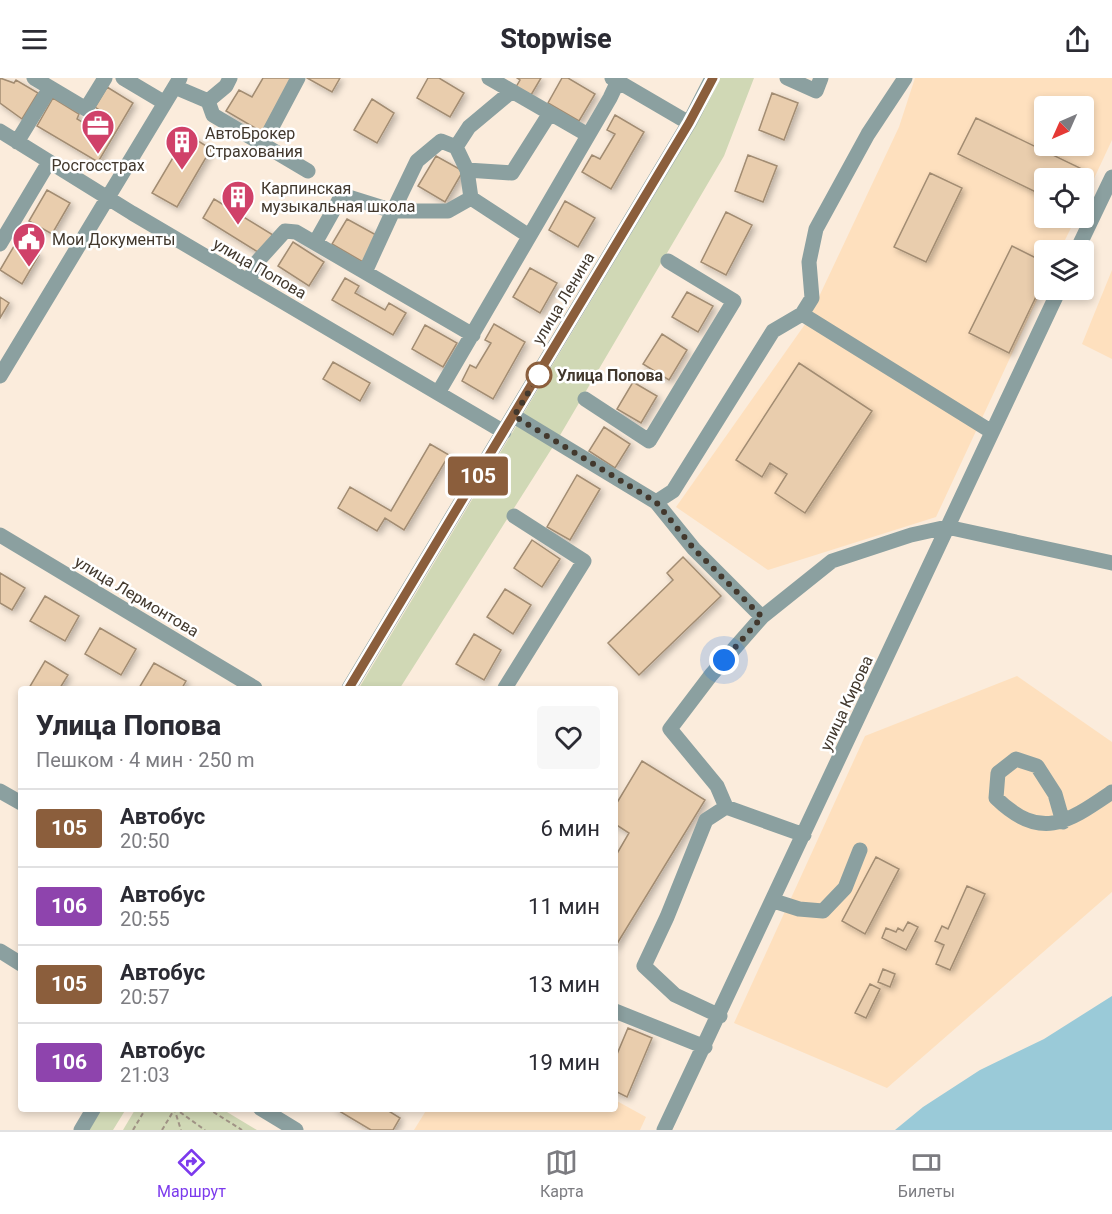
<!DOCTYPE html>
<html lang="ru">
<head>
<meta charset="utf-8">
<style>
	:root { --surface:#fff; --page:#f7f7f7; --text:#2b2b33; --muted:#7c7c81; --line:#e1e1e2; --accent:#7c3aed }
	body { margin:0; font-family:Roboto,sans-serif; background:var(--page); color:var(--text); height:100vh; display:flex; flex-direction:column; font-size:22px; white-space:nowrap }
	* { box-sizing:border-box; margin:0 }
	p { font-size:20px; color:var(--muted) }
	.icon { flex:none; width:33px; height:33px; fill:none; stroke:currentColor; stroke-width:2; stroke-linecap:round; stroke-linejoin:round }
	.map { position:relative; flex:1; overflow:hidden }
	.drawer { position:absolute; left:18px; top:608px; width:600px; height:426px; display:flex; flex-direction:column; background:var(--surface); border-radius:6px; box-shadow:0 3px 9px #0003 }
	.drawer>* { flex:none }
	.badge { padding:0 12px; border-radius:4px; font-size:21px; line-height:39px }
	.needle { width:39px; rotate:225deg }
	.fabs { position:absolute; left:1034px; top:18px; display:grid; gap:12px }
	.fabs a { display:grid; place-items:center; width:60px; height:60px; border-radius:6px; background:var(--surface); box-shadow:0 3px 9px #0003; font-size:30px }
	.you { position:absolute; width:30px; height:30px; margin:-15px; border:4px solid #fff; border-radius:50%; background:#1a73e8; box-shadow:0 0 0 9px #1a73e833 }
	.map>.badge { position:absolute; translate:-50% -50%; box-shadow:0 0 0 3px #fff }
	.round { display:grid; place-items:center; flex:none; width:63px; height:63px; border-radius:6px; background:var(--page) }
	.head { display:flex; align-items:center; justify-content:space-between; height:102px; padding:0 18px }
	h1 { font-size:28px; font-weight:800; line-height:45px }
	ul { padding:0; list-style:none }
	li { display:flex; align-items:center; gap:18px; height:78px; padding:0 18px; border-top:2px solid var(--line) }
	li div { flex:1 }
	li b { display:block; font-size:22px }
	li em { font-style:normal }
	li .badge { min-width:66px; font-weight:700; text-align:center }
	header { display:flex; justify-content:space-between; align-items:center; height:78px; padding:0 18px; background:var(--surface); font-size:27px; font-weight:800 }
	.menu { display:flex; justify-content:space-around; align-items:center; height:84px; border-top:2px solid var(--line); background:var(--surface); font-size:16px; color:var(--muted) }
	.menu a { display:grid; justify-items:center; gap:3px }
	.menu .active { color:var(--accent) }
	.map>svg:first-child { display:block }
</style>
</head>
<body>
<header><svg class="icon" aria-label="menu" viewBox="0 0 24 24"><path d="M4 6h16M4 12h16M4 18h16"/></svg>Stopwise<svg class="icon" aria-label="share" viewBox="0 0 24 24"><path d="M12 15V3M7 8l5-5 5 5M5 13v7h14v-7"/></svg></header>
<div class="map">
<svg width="1112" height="1052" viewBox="0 0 1112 1052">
	<defs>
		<filter id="shadow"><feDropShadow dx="3" dy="3" stdDeviation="3" flood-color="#0004"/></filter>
	</defs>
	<rect width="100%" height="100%" fill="#fbecdc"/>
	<path fill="#fee0be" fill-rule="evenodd" d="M915,0H1112V62L1083,124V100H1044V140H1076L1060,172H1044V207L936,439L768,492L676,429L808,242L899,49ZM1044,28H1083V68H1044Z
		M1112,192V281L1082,266Z
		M1017,598L1112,664V814L887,1010L734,945L865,658Z
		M615,1022L646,1039L640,1052H414L427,1031L615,1030Z"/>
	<path fill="#d0d8b5" d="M720,0H754L724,78L559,359L522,338L695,49Z
		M518,345L554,367L400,610H359Z
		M136,1030L222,1031L257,1052H123Z
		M99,1031H126L113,1052H86Z"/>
	<path fill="#9acad8" d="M1112,918V1052H895L923,1029L980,992L1044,961Z"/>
	<path fill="#e9cdad" stroke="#a28c72" stroke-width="1.5" filter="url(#shadow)" d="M0,0L14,5L16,2L38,15L22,41L0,25Z
		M263,0H292L262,54L226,33L239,12L252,19Z
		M307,0H340L332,14Z
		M428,0H439L464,15L450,39L417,20Z
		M517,0H541L531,17L516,9L520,2Z
		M562,0H568L595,16L579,43L548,25Z
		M107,9L133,25L98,84L37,48L53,20L79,36L77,41L94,51L104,35L95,29Z
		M772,15L798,25L784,62L759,52Z
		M372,21L394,35L377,65L354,52Z
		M615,37L644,54L611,111L582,94L592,77L600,81L615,56L607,52Z
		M976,40L1080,90L1076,100H1044V118L958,76Z
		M187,56L211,71L177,129L152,115Z
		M748,77L777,88L763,124L735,113Z
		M436,78L463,93L445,124L418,108Z
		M930,95L962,110L926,184L894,169Z
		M47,112L70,125L52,156L29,143Z
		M214,121L273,157L261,176L203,140Z
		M565,123L595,140L578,169L549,152Z
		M726,134L752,147L726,197L701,184Z
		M347,141L378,158L363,184L332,166Z
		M17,163L39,177L22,206L0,192Z
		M293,164L324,184L309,208L278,188Z
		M1012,168L1044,184V202L1009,275L969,255Z
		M530,190L557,205L540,235L513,219Z
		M345,200L359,208L355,215L385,232L389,225L406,235L393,257L332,222Z
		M687,214L713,228L698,254L672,239Z
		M0,219L9,225L0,240Z
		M494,246L525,264L493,321L462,303L470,287L476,290L491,265L485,262Z
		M425,247L457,265L443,289L412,271Z
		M662,256L687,272L669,302L643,286Z
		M333,284L370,305L360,323L323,301Z
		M799,285L872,333L805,435L775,415L787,396L770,385L762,399L736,382Z
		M633,304L657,318L641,345L617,331Z
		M604,349L630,366L615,390L589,373Z
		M430,366L449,377L404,452L385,440L377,453L338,430L350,409L391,433Z
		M577,397L600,411L570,462L547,449Z
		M532,462L560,481L542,509L514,490Z
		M683,479L721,518L639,597L608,565L673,502L667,495Z
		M0,495L25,510L12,532L0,525Z
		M505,511L531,527L513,556L487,539Z
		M45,518L79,538L65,563L30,543Z
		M100,550L136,571L121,597L85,576Z
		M474,556L501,572L484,602L456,586Z
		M45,583L68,597L60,610H29Z
		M154,585L186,603L182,610H139Z
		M642,683L705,722L615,869V779L629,755L615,746V728Z
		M876,779L899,791L865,856L842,843Z
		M967,808L985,816L950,892L936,886L944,867L935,863L942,848L948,851Z
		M908,844L918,849L906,872L882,860L886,850L896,854L898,850L903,853Z
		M883,891L895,896L890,909L878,904Z
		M870,906L880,911L866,940L855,935Z
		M628,950L652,960L627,1019L615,1013V981Z
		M334,1030H384L400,1040L393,1052H371Z"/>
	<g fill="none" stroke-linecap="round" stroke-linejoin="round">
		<path stroke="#a09385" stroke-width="2" stroke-dasharray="4.5 3" stroke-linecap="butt" d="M174,1030L181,1052
			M207,1030L242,1052
			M133,1052L146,1030
			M162,1052L174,1032H177L205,1052"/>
		<path stroke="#8ba0a0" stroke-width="15" d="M34,0L86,31L105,0
			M123,0L165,25
			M489,0L588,57
			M612,0L689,45
			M787,0L816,13L821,0
			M175,9L208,23L213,37L308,93
			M208,23L226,8L230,0
			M0,53L132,135L504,354
			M17,64L50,10
			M263,66L298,0
			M456,69L469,49L512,13
			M467,92L512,95L550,35
			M471,120L448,133H393L417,83L441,63L456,69L467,92L471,120L529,158
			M315,165L342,117L393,133L365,194
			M0,166L49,84
			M1077,172L1112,99
			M249,204L256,185L285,153L296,154L473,257
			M802,236L812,220L809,184L816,151L868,56L905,0
			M0,298L180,0
			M438,315L610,20L618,3
			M585,321L649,363L734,223L668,183
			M514,338L656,424L694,471L762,539L832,483L911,457L947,449L1112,485
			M656,424L673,413L773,253L802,236L992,354
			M0,457L255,610
			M349,610L689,45L712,0
			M505,610L584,483L514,438
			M0,713L21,725
			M726,729L804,757
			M1063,744L1055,716L1037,688L1016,681L998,695L996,720C1041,764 1068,744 1112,714
			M774,823L799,831L823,833L845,810L860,772
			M0,873L21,886
			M615,933L705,969
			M720,938L675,917L644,888L667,839L706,742L726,729L717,708L670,651L711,597L762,539
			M260,1030L296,1052
			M81,1052L94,1030
			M664,1052L1059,212"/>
	</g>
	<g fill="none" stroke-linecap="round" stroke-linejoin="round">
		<g stroke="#fff" stroke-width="14">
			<path id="line" d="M349,610L689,45L713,0"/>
		</g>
		<use href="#line" stroke="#8b5e3c" stroke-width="9"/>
		<path stroke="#42382d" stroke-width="6" stroke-dasharray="0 10.8" d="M539,297L514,338L656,424L694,471L762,539L724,582"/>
	</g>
	<defs>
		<g id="office-pin" transform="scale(1.725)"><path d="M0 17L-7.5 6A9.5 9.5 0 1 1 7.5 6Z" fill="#d04169" stroke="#fff"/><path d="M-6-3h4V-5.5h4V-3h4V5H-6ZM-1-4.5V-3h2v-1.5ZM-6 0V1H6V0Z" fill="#fff"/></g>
		<g id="building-pin" transform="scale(1.725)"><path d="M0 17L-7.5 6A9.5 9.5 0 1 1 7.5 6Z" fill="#d04169" stroke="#fff"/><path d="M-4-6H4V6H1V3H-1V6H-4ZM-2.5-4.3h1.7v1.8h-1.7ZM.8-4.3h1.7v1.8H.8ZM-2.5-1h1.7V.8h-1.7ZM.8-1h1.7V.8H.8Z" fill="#fff"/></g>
		<g id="civic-pin" transform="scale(1.725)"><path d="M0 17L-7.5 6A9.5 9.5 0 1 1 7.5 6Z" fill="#d04169" stroke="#fff"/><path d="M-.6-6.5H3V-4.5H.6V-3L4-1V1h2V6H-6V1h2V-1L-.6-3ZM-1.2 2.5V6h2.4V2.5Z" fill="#fff"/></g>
	</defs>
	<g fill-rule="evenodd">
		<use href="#office-pin" x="98" y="48"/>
		<use href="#building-pin" x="182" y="64"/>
		<use href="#building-pin" x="238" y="119"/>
		<use href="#civic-pin" x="29" y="161"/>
	</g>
	<circle fill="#fff" stroke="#8b5e3c" stroke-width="3" cx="539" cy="297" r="12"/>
	<g text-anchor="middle" stroke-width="5" stroke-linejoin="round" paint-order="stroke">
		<g font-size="16" fill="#42382d" stroke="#fff" text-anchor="start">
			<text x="205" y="61">АвтоБрокер<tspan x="205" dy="18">Страхования</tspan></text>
			<text x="98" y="93" text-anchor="middle">Росгосстрах</text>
			<text x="261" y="116">Карпинская<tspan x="261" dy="18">музыкальная школа</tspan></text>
			<text x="52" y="167">Мои Документы</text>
		</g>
		<g font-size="16" fill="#42382d" stroke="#fff">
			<text transform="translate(260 190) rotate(30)" y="6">улица Попова</text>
			<text transform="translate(563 220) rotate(-59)" y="6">улица Ленина</text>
			<text transform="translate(137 518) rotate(31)" y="6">улица Лермонтова</text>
			<text transform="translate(846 625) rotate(-65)" y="6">улица Кирова</text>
		</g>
		<g font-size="16" font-weight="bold" fill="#42382d" stroke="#fff" text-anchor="start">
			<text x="557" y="303">Улица Попова</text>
		</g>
	</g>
</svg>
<div class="fabs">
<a><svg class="needle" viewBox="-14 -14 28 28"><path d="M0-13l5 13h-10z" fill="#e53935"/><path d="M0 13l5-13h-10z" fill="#7c7c81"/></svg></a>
<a><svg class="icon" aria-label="locate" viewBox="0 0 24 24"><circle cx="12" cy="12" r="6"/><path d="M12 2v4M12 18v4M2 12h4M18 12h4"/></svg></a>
<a><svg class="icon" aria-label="layers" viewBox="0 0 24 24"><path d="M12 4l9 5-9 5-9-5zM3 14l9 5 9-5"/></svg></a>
</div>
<div class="you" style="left:724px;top:582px"></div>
<b class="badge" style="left:478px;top:398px;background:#8b5e3c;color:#fff">105</b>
<section class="drawer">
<div class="head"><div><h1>Улица Попова</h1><p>Пешком · 4 мин · 250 m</p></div><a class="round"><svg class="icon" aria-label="heart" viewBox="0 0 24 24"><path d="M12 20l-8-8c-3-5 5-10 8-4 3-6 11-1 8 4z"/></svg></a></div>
<ul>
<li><span class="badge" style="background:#8b5e3c;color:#fff">105</span><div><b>Автобус</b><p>20:50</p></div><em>6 мин</em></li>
<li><span class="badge" style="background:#8e44ad;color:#fff">106</span><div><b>Автобус</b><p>20:55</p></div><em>11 мин</em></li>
<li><span class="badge" style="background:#8b5e3c;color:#fff">105</span><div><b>Автобус</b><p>20:57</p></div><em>13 мин</em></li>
<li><span class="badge" style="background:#8e44ad;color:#fff">106</span><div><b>Автобус</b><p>21:03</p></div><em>19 мин</em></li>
</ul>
</section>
</div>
<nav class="menu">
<a class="active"><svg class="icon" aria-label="directions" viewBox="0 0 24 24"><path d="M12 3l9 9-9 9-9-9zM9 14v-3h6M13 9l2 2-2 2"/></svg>Маршрут</a>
<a><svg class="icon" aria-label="map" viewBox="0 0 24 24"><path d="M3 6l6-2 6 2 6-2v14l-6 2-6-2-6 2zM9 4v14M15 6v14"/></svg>Карта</a>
<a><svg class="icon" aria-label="tickets" viewBox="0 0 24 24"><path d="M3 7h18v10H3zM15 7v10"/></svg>Билеты</a>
</nav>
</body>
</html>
